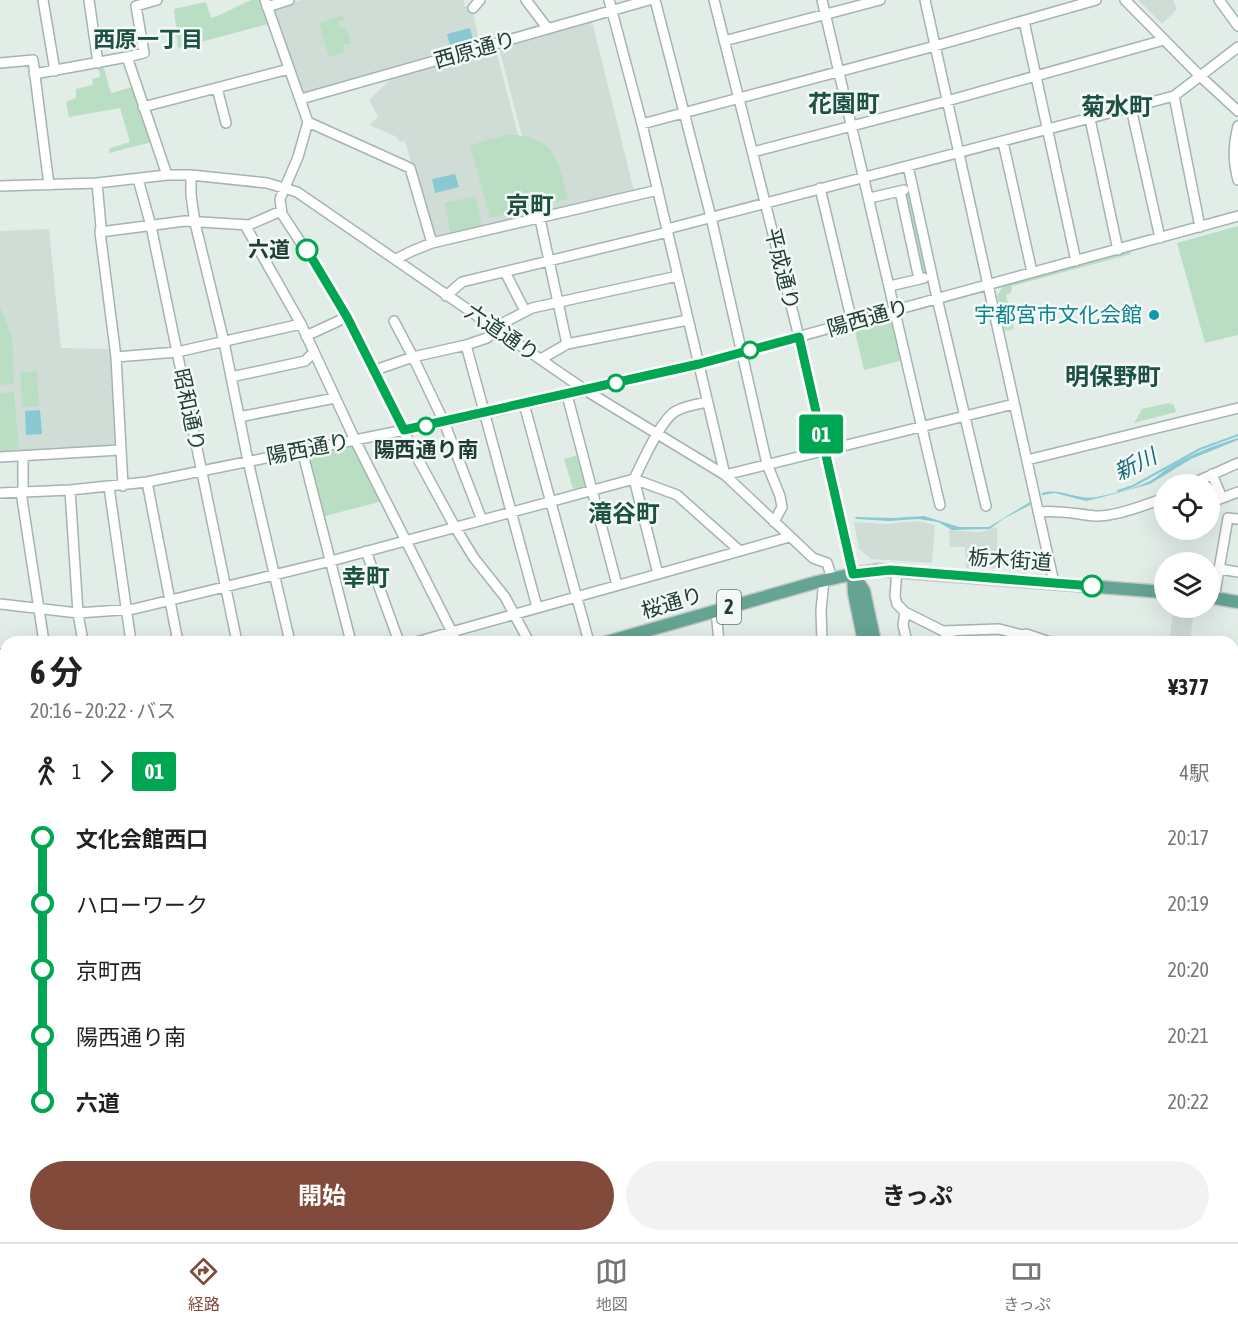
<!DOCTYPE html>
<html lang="ja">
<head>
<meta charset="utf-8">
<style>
	:root { --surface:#fff; --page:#f2f2f2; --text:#222; --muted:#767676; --line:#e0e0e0; --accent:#814a3a }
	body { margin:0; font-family:"Asap Condensed","Noto Sans JP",sans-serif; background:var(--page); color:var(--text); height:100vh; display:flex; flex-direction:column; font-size:22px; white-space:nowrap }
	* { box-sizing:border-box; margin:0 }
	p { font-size:20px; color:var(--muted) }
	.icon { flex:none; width:33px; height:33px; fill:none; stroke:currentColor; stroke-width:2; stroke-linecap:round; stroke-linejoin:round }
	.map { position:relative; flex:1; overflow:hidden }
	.details { position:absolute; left:0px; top:636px; width:1239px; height:606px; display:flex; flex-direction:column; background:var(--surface); border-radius:18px 18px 0 0; box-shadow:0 6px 24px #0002 }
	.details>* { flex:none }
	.badge { padding:0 12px; border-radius:4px; font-size:21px; line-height:39px }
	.fabs { position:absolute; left:1154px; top:474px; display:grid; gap:12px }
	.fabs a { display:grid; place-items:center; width:66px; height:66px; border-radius:50%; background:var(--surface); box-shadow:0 6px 24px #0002; font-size:30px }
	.map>.badge { position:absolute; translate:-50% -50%; box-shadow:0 0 0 3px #fff }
	.legs { display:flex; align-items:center; gap:9px; height:66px; padding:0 30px; font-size:20px }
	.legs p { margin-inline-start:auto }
	.head { display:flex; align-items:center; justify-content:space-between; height:102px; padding:0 30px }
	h1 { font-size:33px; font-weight:700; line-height:45px }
	.action { display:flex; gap:12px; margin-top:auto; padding:12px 30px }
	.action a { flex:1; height:69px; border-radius:36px; background:var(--accent); color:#fff; font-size:24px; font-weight:700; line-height:69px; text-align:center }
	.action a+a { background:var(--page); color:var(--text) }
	ul { padding:0 30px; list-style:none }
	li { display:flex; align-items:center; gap:21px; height:66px; font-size:22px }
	li i { display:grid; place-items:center; width:9px; height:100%; margin:0 8px; background:currentColor }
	li i::after { content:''; width:15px; height:15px; margin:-8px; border:4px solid; border-radius:50%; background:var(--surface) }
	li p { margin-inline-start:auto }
	li:first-child i { background:linear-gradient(#0000 50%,currentColor 0) }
	li:last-child i { background:linear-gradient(currentColor 50%,#0000 0) }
	.menu { display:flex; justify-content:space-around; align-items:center; height:84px; border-top:2px solid var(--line); background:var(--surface); font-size:16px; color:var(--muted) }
	.menu a { display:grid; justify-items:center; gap:3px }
	.menu .on { color:var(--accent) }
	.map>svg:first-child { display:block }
</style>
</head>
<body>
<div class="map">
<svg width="1238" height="1242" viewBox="0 0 1238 1242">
	<rect width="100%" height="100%" fill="#e2ede8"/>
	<path fill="#d0ddd7" d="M301,0H464L465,7L471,5L473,10L478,36L472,43L307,93L302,92L272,9Z
		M1138,0H1173L1177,9L1162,24Z
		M592,21L634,191L542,214L499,48Z
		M496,50L539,215L435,239L433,238L405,141L400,142L397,137L369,125L378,117L369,100L391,79Z
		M49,229L61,348L112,349L116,446L0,452V231Z
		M919,521L935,525L932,563L871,559L859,549L854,522L884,524Z
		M997,527L998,568H966L965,547H950L949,530L980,532Z
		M1174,608H1194L1190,642H1169Z
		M1016,1236H1084L1081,1237L1082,1242H1018Z"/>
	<path fill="#badec4" d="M251,0H260L268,24L178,48L174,9L206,2L211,18C226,13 237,6 251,0Z
		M343,16L344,20L338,22L340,28L346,27L351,43L343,45L345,52L329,57L319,23Z
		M103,65L111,93L133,87L152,142L109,153L110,148L130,142L120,108L69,117L66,102L76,98V89L93,85L92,79L100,77L98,66Z
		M506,135C556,134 558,159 568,199L490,218L470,145Z
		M911,190L929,274L921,276L902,193Z
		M475,196L482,226L451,233L444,203Z
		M1238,226V335L1205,343L1177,243Z
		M1130,251L1131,254L1012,286L1011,293L1006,295L1014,329L1005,331L997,296L1004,285Z
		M0,307L12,336L14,384L0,385Z
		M893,317L903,360L864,370L854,327Z
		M37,371L39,406L22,407L20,372Z
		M14,392L19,449L0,451V394Z
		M1169,403L1174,405L1176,412L1134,423L1142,409Z
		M354,445L383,501L321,517L307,456L308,454Z
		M578,455L586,486L573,489L564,459Z
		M0,761L6,762V1226L0,1234Z"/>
	<path fill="#89c9d3" d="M470,28L473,39L450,45L447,34Z
		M455,174L459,187L435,193L432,179Z
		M40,410L42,434L26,435L25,411Z
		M1238,438V440L1191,459L1150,484L1099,498L1086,501L1055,493L1042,495V493C1060,487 1078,501 1097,497C1114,493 1135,489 1150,481C1157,477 1163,471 1170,467C1191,454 1215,445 1238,438Z
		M1030,502V505L1003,519L990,529L952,530L938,522L918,519L889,521L856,519L855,517L893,518L924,516L959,527H989Z
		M0,967L6,968V1074L0,1072Z"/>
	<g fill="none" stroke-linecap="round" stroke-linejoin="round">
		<path stroke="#89c9d3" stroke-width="2" d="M1118,491L1133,486L1200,449L1238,435"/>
		<g stroke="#a4b5af" stroke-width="12">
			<path id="minor" d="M43,0L55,71
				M89,0L98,63
				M265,0L308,122L298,157L280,199L282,214L326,281L347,317L413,450L455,527L474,558L505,597L529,642
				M526,0L548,29
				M609,0L642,124L725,475L1014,404
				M655,0L711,217L767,464L780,496L782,507L774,522
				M714,0L799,337L853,574
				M822,0L940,505
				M925,0L1054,583
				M1125,0L1200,76L1238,111
				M1219,0L1238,26
				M267,7L289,0
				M473,8L480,0
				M1024,21L1076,261
				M724,41L880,0
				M127,57L144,53L136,6L157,0
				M0,63L33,60L49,185
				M34,74L127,57L167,175
				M217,88L226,123
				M1174,96L1200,227
				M301,99L649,0
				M143,107L289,69
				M1131,108L1160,238
				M1090,119L1118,250
				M308,122L410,168L432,243
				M642,124L935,46L1096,0
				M1238,126C1233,146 1233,161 1238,180
				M1003,142L1032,272
				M753,152L947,101L1164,40
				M908,166L937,298L986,506
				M191,175V195L195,223L224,342L248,461L290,642
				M138,179L151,226L237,642
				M97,183L101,227L100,232
				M0,186L97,183L167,175H191L267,183L297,192L585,390L725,475L813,558L827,563L832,578
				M820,188L852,322
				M900,191L919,279
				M870,198L904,190
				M540,219L567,344
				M245,225L301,324L355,440L457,642
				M667,229L1174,96L1238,47
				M396,259L412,251L432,243L658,190
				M505,272L525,311
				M890,286L924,278
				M446,296L462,282L668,232
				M306,336L347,317
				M466,345L537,607
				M116,357L177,352L301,324
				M541,359L567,344L688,320
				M375,370L413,357L394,321
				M231,377L305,361L314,352
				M567,395L617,585
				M524,404L589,642
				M239,417L335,398
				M302,450L351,642
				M0,457L120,450
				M1027,460L1238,408
				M1212,474L1222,498
				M147,482L178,642
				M1191,484L1238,463
				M123,486L116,357L100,232L185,221L249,225L281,211
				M109,487L131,642
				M70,490L78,613L83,642
				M21,492L44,642
				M23,492V456
				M0,493L70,490L147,482L444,422L567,395L699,364L1238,216
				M1209,503L1238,492
				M1038,512C1059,510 1075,514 1095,516C1114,517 1146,505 1164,498
				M482,520L444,422L413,357L466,345L487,338L505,322L532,308L678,276
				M366,551L399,642
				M1220,569L1238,572
				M897,570L895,596L897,604L905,612L943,631L999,629L1022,635L1026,634L1050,642
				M658,574L634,479C642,463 661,419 676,411C685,406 697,404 707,402
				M1214,598L1228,518L1238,519
				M0,604L78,613L134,609L331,561L634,479L677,495L740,551L789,537
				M716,611L719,642
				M905,612L903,625L907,642
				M943,631L956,642
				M416,642L740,551
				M822,642L821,610L824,580
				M0,654L6,704
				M1233,726L1238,729
				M1233,1097H1238
				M1233,1134L1238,1135
				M1233,1166H1238
				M1233,1198L1238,1199
				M28,1236L34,1242
				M104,1236L107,1242
				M262,1236V1242
				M780,1236L788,1238L789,1242
				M888,1236L892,1242
				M1202,1236L1216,1242
				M0,1241L6,1233
				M131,1242H134
				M344,1242L354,1236
				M632,1242L649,1236
				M688,1242L711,1236
				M830,1242L845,1236"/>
		</g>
		<g stroke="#c1c9c7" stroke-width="15">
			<path id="major" d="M853,574L864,591L875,642
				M853,575L854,593L864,642
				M1209,597L1238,602
				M607,642L817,582L853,574L879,570L1164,592
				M0,751L6,752
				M1001,1236L1003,1242
				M1011,1236L1013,1242"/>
		</g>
		<use href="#minor" stroke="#fff" stroke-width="9"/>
		<use href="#major" stroke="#65a393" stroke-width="12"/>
	</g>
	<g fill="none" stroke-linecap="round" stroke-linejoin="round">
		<g stroke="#fff" stroke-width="14">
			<path id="line-1" d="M307,250L347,317L404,430L699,364L799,337L853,574L890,570L1092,586"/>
		</g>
		<use href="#line-1" stroke="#00a651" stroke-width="9"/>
	</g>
	<g fill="#fff" stroke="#00a651" stroke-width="3">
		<circle cx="307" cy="250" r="10"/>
		<circle cx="750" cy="350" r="8"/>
		<circle cx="616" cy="383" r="8"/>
		<circle cx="426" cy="426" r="8"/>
		<circle cx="1092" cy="586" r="10"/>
	</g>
	<circle fill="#0f9aa8" stroke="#f3f9f6" stroke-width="2" cx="1154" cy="315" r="6"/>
	<g text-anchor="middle" stroke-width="5" stroke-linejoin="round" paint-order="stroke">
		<rect fill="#f3f9f6" stroke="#607670" stroke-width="1.5" x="717" y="590" width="24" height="34" rx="4.5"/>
		<g font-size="20" font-weight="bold" fill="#213e36">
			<text x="729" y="614">2</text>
		</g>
		<g font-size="21" fill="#213e36" stroke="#f3f9f6">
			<text transform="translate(475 50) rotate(-16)" y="7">西原通り</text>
			<text transform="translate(782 269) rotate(76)" y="7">平成通り</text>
			<text transform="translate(868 318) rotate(-16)" y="7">陽西通り</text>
			<text transform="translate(502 333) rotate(34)" y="7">六道通り</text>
			<text transform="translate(189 410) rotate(78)" y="7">昭和通り</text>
			<text transform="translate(308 449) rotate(-11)" y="7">陽西通り</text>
			<text transform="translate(1010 560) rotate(4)" y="7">栃木街道</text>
			<text transform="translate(672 603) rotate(-16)" y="7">桜通り</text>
		</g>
		<g font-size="21" font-weight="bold" fill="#213e36" stroke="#f3f9f6" text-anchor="end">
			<text x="290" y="257">六道</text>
			<text x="426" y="457" text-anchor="middle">陽西通り南</text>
		</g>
		<g font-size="21" fill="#0d838f" stroke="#f3f9f6" text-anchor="end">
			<text x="1142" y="322">宇都宮市文化会館</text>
		</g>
		<g font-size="22" font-weight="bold" fill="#1d5144" stroke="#f3f9f6">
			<text x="148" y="47">西原一丁目</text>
		</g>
		<g font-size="22" font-style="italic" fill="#1a6d7c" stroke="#f3f9f6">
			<text transform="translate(1135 464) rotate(-26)" y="8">新川</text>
		</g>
		<g font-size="24" font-weight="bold" fill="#1d5144" stroke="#f3f9f6">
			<text x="844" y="112">花園町</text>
			<text x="1117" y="115">菊水町</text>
			<text x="530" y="214">京町</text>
			<text x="1113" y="385">明保野町</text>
			<text x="624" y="522">滝谷町</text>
			<text x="366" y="586">幸町</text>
		</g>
	</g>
</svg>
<div class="fabs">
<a><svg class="icon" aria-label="locate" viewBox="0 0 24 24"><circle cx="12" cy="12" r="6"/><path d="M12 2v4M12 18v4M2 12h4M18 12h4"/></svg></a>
<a><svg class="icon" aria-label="layers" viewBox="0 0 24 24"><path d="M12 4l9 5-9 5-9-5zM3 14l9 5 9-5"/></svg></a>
</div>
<b class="badge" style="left:821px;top:434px;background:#00a651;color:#fff">01</b>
<section class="details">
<div class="head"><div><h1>6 分</h1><p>20:16 – 20:22 · バス</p></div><b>¥377</b></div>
<div class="legs"><svg class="icon" aria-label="walk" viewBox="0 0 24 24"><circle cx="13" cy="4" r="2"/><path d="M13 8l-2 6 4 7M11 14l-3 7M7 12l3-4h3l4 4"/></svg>1<svg class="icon" aria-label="forward" viewBox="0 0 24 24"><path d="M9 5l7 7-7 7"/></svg><b class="badge" style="background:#00a651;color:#fff">01</b><p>4駅</p></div>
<ul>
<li><i style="color:#00a651"></i><b>文化会館西口</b><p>20:17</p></li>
<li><i style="color:#00a651"></i><span>ハローワーク</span><p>20:19</p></li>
<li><i style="color:#00a651"></i><span>京町西</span><p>20:20</p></li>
<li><i style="color:#00a651"></i><span>陽西通り南</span><p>20:21</p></li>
<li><i style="color:#00a651"></i><b>六道</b><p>20:22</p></li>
</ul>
<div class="action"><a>開始</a><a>きっぷ</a></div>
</section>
</div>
<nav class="menu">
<a class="on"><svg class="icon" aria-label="directions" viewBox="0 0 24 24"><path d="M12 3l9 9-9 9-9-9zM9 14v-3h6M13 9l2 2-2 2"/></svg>経路</a>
<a><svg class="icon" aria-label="map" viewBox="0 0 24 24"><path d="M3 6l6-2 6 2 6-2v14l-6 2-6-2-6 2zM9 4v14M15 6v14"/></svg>地図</a>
<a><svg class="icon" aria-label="tickets" viewBox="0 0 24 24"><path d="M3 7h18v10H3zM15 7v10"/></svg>きっぷ</a>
</nav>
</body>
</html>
